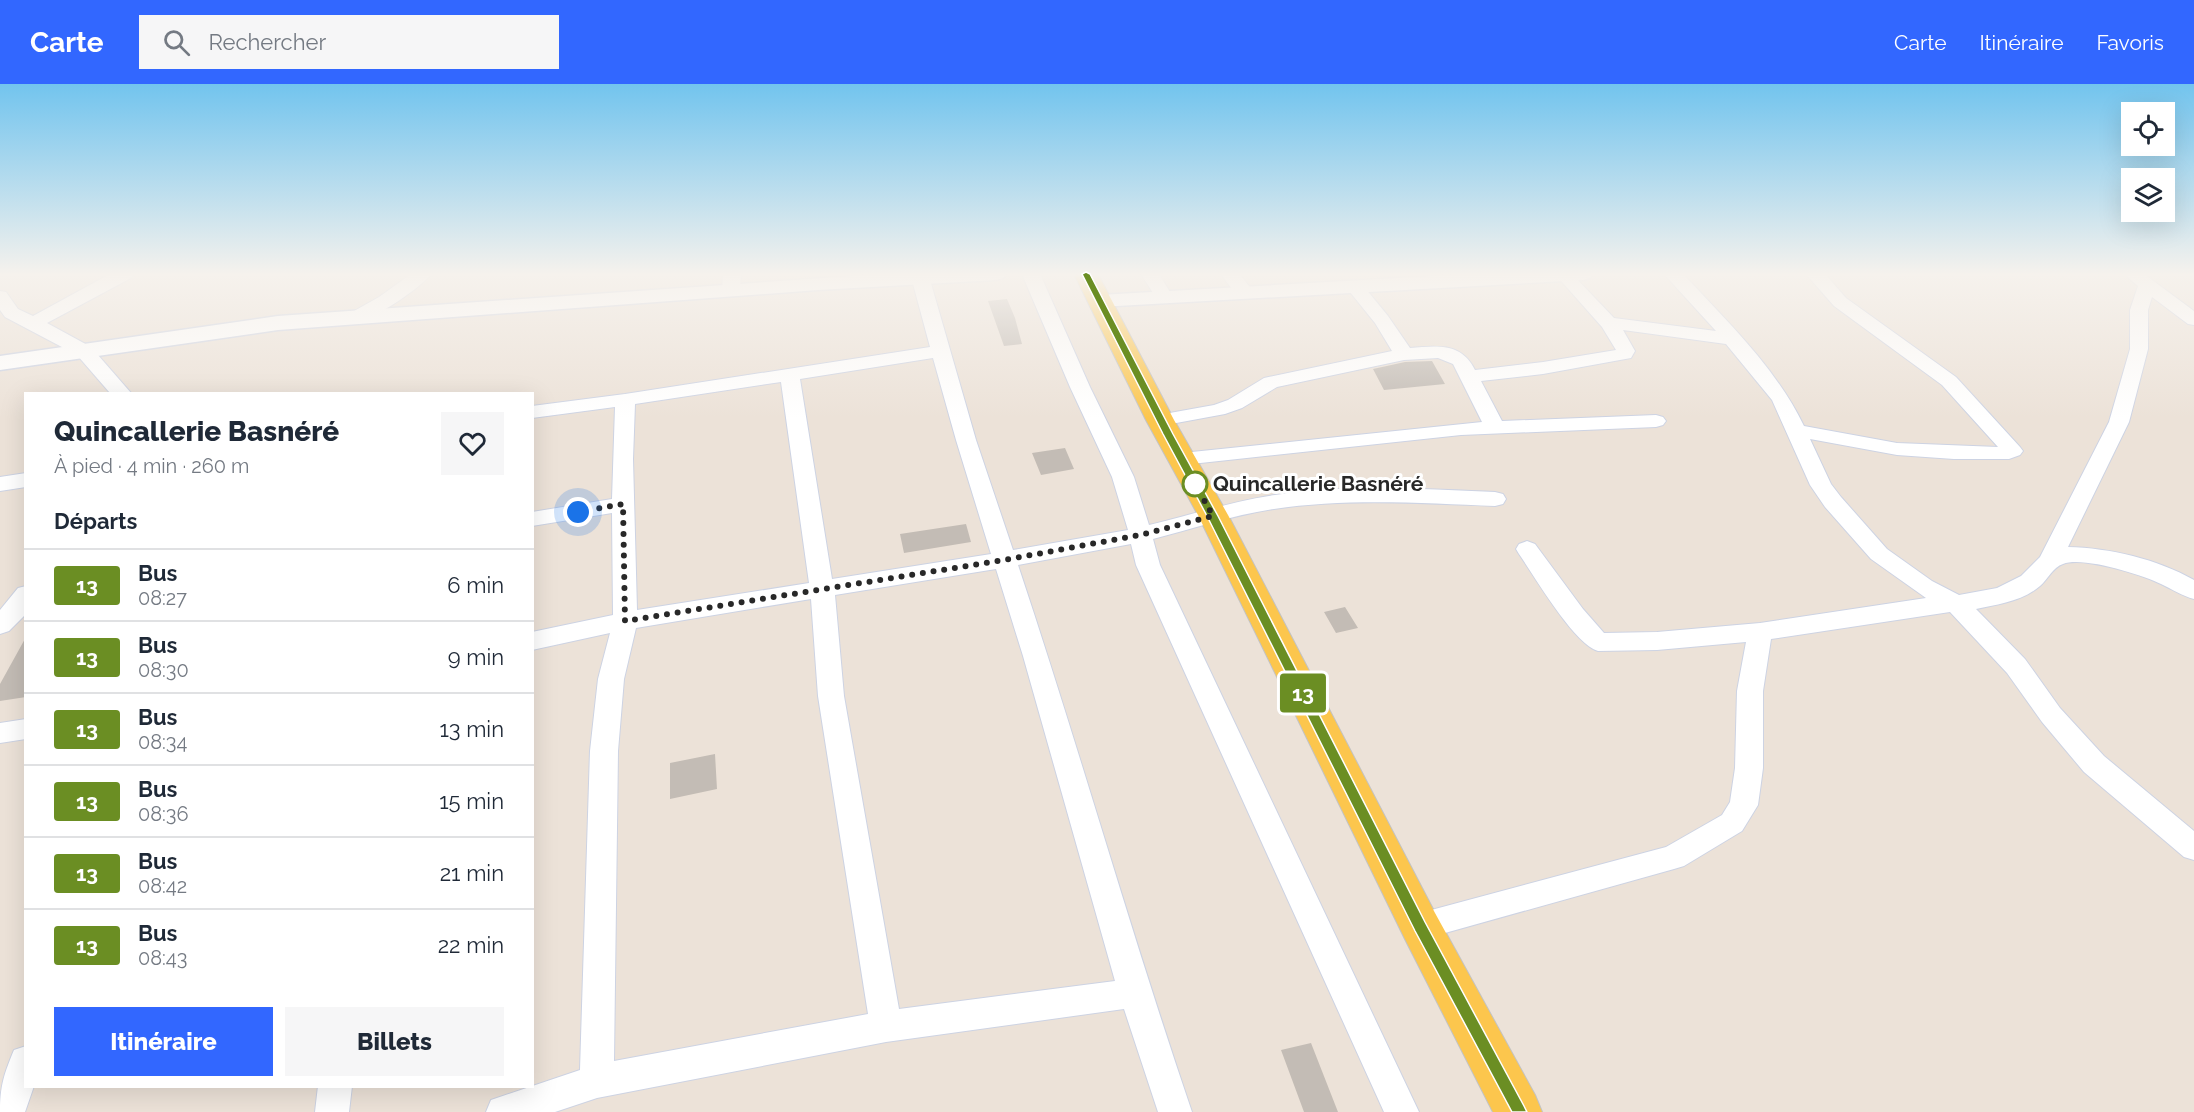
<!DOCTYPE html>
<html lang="fr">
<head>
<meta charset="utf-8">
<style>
	:root { --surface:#fff; --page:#f6f6f7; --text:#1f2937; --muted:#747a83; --line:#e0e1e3; --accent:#3267ff }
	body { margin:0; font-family:Raleway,sans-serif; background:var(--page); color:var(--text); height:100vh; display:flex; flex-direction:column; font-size:22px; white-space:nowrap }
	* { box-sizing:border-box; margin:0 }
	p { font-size:20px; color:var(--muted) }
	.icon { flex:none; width:33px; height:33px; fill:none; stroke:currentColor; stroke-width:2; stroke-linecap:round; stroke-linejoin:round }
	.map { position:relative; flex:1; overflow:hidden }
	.side { position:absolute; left:24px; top:308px; width:510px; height:696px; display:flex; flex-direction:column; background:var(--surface); border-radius:0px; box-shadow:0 6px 24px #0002 }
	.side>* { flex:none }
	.badge { padding:0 12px; border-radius:4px; font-size:21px; line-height:39px }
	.tools { position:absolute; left:2121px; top:18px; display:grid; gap:12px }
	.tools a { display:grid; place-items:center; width:54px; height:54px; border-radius:0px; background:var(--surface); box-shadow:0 6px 24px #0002; font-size:30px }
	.you { position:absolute; width:30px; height:30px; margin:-15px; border:4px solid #fff; border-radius:50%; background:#1a73e8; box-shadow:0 0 0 9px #1a73e833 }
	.map>.badge { position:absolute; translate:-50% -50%; box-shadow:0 0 0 3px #fff }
	h2 { padding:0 30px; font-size:22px; line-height:54px }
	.round { display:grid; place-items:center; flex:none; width:63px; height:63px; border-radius:0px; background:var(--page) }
	.overview { display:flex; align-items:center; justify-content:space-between; height:102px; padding:0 30px }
	h1 { font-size:28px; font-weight:800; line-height:45px }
	.primary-button { display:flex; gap:12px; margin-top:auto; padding:12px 30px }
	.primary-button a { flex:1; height:69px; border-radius:0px; background:var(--accent); color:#fff; font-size:24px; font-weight:800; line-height:69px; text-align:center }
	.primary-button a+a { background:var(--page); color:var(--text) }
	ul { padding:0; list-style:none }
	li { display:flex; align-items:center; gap:18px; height:72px; padding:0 30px; border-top:2px solid var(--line) }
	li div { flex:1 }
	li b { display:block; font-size:22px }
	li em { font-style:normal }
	li .badge { min-width:66px; font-weight:700; text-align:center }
	header { display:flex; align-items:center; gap:36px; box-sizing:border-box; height:84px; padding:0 30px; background:var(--accent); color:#fff }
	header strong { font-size:28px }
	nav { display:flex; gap:33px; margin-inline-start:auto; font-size:21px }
	.search { width:420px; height:54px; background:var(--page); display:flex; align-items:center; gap:15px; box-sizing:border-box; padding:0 21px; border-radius:0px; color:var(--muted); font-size:22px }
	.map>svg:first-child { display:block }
</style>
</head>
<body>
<header>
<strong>Carte</strong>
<div class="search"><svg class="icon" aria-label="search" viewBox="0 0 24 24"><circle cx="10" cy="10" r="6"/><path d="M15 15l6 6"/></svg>Rechercher</div>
<nav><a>Carte</a><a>Itinéraire</a><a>Favoris</a></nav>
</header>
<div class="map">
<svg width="2194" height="1028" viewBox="0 0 2194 1028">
	<rect width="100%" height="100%" fill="#ece2d8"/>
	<path fill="#c3bcb5" d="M1007,215L1015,234L1022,260L1004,262L988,217Z
		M1432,277L1445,300L1384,306L1373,285L1405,278Z
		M1065,364L1074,385L1041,391L1032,369Z
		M966,440L971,458L904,469L900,450Z
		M1345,523L1358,544L1336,549L1324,528Z
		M26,553V613L0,617V600Z
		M715,670L717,705L670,715V679Z
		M1311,959L1338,1028H1304L1281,966Z"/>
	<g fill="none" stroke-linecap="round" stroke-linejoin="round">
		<g stroke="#cdd3e3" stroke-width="2">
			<path id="minor" d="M110,190H134L131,194L47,239L91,263L131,309H110L77,271L5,233L0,226V207L6,208L18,225L33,232Z
				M411,190H431C420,205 364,243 347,239L344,235L347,231L379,213Z
				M723,190H741L740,207L737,211H725L722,207Z
				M1022,190H1040L1090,303L1134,393L1149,441C1191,431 1233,417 1275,411C1347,400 1422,405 1495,408L1503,410L1506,415L1503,420L1495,422C1424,419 1344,414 1274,425C1233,431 1193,445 1153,455L1160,481L1419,1028H1384L1136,481L1131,460L1018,481C1079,663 1130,847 1192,1028H1158L1124,925L886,958L597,1014L555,1028H486L491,1016L580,986L590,667L598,595L610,549L532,566V548L613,531L612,429L532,442V428L612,415L615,323L532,334V322L625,310L930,263L912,196L915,192H927L930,196L976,356L1013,466L1128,446L1112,393L1070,303ZM933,274L956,356L991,470L832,495L800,295ZM781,298L809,499L637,526L633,375L635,320ZM996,485L1023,572L1115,897L899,925L844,612L835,511ZM811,515L818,612L868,930L614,977L618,667L624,595L636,544Z
				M1141,190H1159L1173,213L1170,217H1158Z
				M1221,190H1239L1254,208L1251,212C1237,215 1229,201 1221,190Z
				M1555,190H1572L1614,234L1716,247L1664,190H1683C1727,237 1776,284 1804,342L1897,359L1998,363L1942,301L1834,222L1806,190H1825L1846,214L1956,293L2020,363L2023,367L2020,371L2009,375H1954L1897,371L1810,355L1831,400L1841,413L1887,465L1932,497L1959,511L1997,504L2021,492L2040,473L2109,338L2130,265V226L2138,202L2124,190H2144L2194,227V241L2188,240L2152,213L2148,226V265L2129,338L2068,463C2110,464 2157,475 2194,496V515C2182,512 2172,505 2161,500C2142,491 2083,472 2063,480C2053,483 2048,495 2040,502C2023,517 1997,521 1976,525L2025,575L2060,624L2104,672L2194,747V776L2184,773L2084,688L2042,638L2007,589L1950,528L1771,555L1763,607V684L1758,721L1742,747L1684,782L1674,785L1420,856L1409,852L1405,842L1409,832L1666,763L1722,731L1730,718L1735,684L1737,607L1746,558L1657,566L1598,567C1574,560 1535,493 1519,470L1516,465L1519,460L1527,457L1535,460L1583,525L1604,549L1657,548L1760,539L1926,514L1871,475L1825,423L1810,401L1772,316L1726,260L1623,246L1635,267L1631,274L1543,290L1481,297L1502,337L1656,331L1663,333L1666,337L1663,341L1656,343L1461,351L1182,381L1175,380L1171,375L1175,370L1182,369L1482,338L1453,280L1438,274L1404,276L1277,303L1242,324L1225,330L1160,342L1153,340L1150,336L1153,332L1214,321L1228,316L1264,294L1392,267L1375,239L1346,203L1349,199H1361L1388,232L1410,264C1437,262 1461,258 1475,286L1543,278L1616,266L1602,243Z
				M26,389V403L0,407V393Z
				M26,502V530L9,547L0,550V526L18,504Z
				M26,635V655L0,659V639Z
				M26,962V1002H34L25,1028H0C0,1002 4,990 14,966Z
				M318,1002H352L349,1028H315Z"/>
		</g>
		<g stroke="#cdd3e3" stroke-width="3">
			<path id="tertiary" d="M882,190H1006L1003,194L996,196L818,206L278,246L0,286V272L278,232Z
				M1469,190H1593L1590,194L1583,196L1099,223L1092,221L1088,217L1092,213L1099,211Z"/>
		</g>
		<g stroke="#c3c3c3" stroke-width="2">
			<path id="primary" d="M1074,190H1098L1174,336L1228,431L1435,829L1535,1011L1542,1028H1493L1405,855L1198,431L1146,336Z"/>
		</g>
		<use href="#minor" fill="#fff" fill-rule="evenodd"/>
		<use href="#tertiary" fill="#fff" fill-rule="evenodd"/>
		<use href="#primary" fill="#fcc64d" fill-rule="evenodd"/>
	</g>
	<linearGradient id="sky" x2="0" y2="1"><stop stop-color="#72c4ee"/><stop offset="0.57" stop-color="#f6f2ed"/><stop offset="1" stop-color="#f6f2ed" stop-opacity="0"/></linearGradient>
	<rect width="2194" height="334" fill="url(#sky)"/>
	<path fill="#6b8e23" stroke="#fff" stroke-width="1.5" d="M1086,188L1090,190L1173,350L1218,432L1425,838L1524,1022L1527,1028H1512L1415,847L1207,432L1163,350L1082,190Z"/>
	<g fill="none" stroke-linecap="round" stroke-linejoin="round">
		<path stroke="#282828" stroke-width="6" stroke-dasharray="0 10.8" d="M578,428L623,420L625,537L1004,476L1140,451L1213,432L1195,400"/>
	</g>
	<circle fill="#fff" stroke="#6b8e23" stroke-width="3" cx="1195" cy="400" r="12"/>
	<g text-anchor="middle" stroke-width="6" stroke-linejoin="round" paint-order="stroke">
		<g font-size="21" font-weight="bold" fill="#282828" stroke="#fff" text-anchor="start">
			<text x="1213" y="407">Quincallerie Basnéré</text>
		</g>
	</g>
</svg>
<div class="tools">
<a><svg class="icon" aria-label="locate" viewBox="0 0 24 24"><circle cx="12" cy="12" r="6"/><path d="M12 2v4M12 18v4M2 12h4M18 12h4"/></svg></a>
<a><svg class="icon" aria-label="layers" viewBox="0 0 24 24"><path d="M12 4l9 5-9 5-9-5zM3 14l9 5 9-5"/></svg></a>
</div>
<div class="you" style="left:578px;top:428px"></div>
<b class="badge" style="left:1303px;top:609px;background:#6b8e23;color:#fff">13</b>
<section class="side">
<div class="overview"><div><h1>Quincallerie Basnéré</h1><p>À pied · 4 min · 260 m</p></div><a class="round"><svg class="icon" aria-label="heart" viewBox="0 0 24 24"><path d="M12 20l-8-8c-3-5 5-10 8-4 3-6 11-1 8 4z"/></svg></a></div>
<h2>Départs</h2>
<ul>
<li><span class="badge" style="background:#6b8e23;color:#fff">13</span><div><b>Bus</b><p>08:27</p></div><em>6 min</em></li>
<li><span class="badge" style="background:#6b8e23;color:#fff">13</span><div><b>Bus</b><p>08:30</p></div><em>9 min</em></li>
<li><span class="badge" style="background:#6b8e23;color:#fff">13</span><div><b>Bus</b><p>08:34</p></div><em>13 min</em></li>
<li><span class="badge" style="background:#6b8e23;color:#fff">13</span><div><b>Bus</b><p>08:36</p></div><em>15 min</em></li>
<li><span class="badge" style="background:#6b8e23;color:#fff">13</span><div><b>Bus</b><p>08:42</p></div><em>21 min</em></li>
<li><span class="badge" style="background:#6b8e23;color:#fff">13</span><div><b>Bus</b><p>08:43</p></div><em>22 min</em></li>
</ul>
<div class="primary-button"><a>Itinéraire</a><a>Billets</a></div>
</section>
</div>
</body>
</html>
